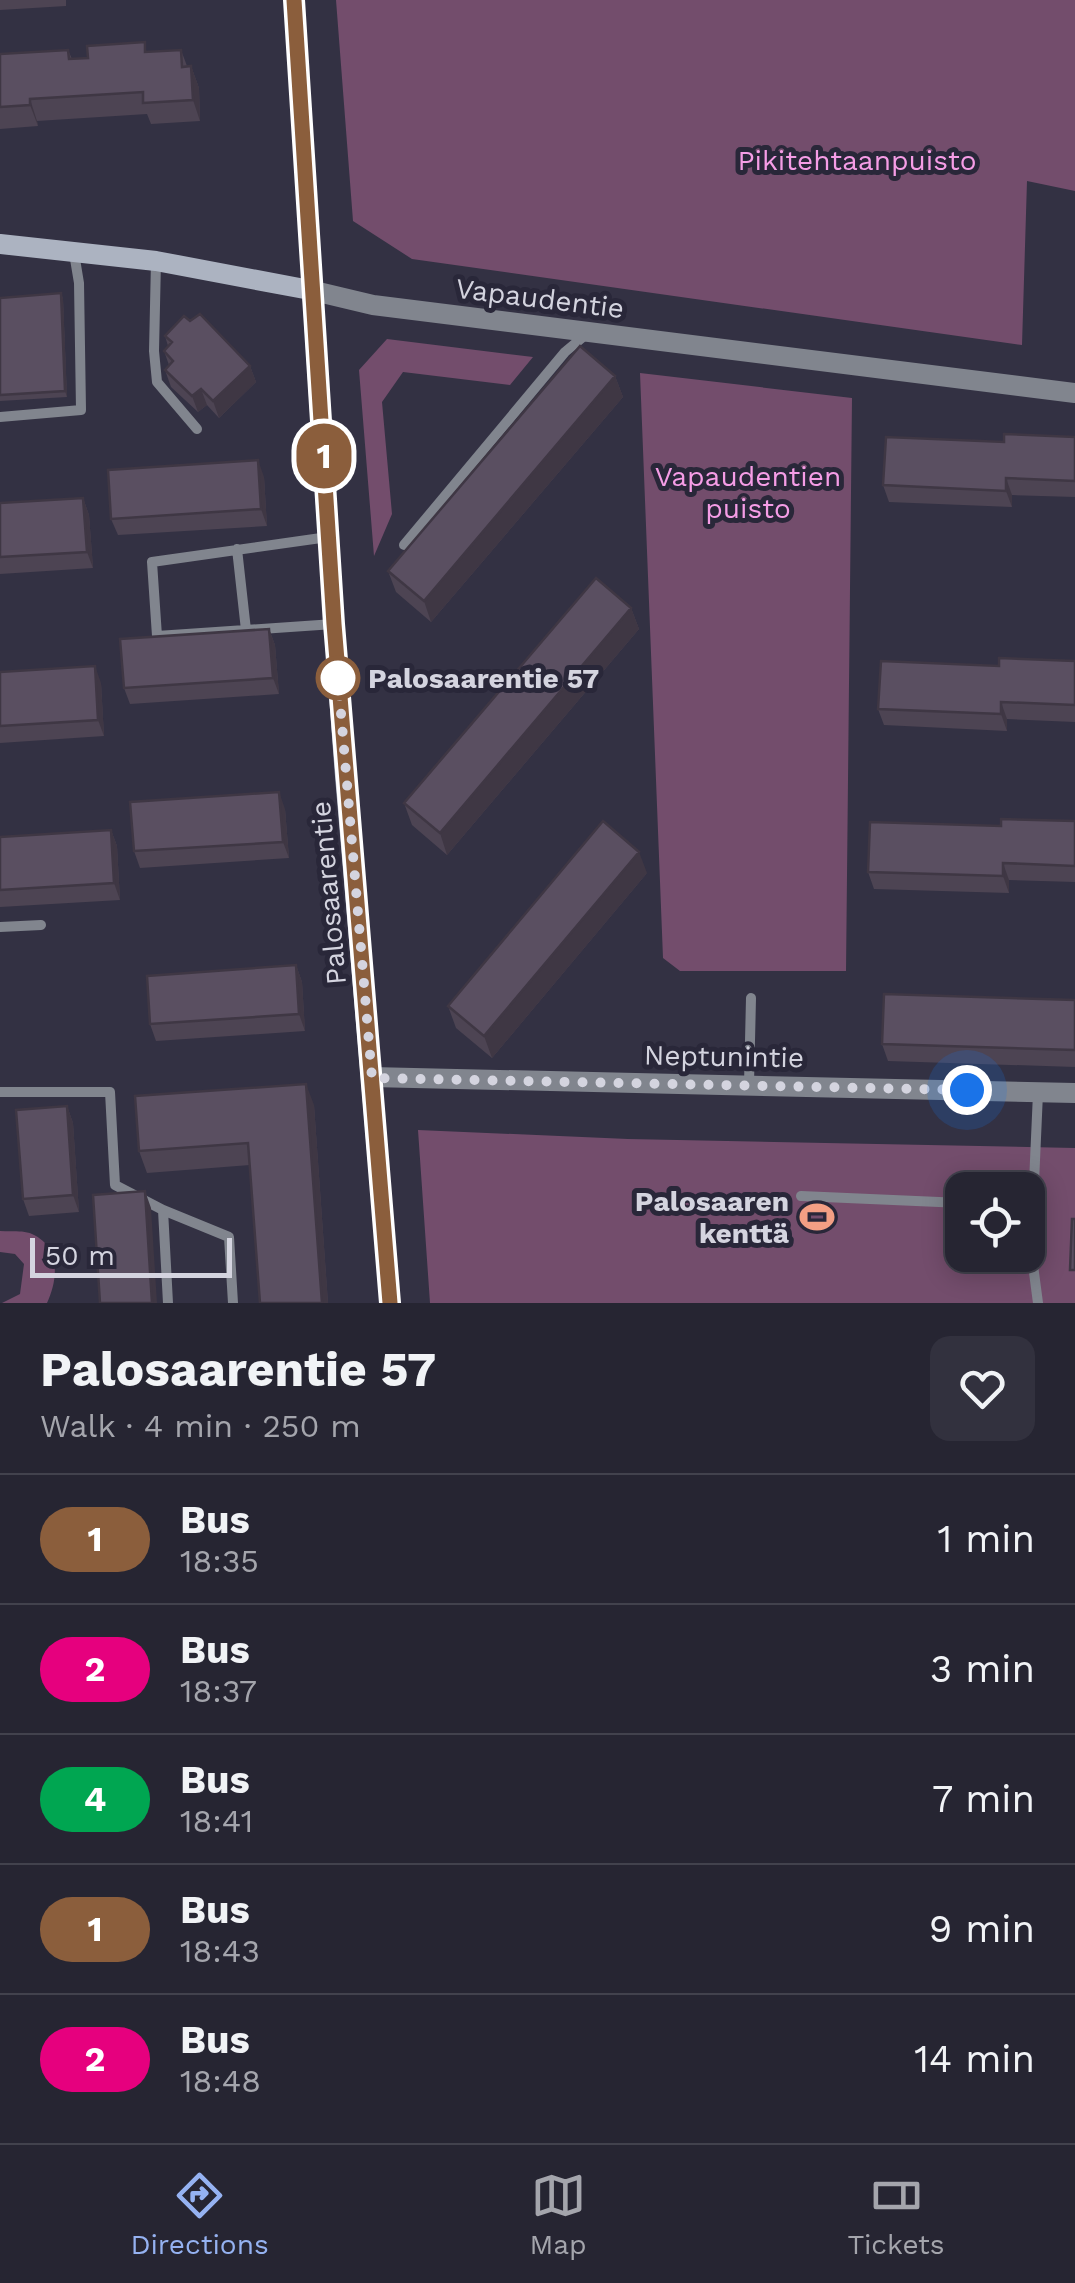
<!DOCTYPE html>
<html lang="en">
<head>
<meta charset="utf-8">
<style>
	:root { --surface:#262532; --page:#32313e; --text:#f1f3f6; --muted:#a4a5ac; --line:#42424d; --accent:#95b2f1 }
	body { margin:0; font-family:"Work Sans",sans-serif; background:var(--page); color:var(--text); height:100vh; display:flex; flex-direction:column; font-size:38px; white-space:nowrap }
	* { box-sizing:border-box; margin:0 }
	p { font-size:32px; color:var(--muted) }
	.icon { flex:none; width:55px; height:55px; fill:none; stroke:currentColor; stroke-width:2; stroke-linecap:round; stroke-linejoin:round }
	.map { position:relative; height:1303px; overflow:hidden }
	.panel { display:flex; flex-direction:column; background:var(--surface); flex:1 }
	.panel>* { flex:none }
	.badge { padding:0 20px; border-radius:32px; font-size:35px; line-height:65px }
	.controls { position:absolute; left:945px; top:1172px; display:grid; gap:20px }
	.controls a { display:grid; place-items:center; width:100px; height:100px; border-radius:20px; background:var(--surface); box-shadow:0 5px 25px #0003,0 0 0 2px var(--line); font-size:50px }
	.scale { position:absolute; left:30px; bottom:25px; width:202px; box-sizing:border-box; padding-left:10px; border:5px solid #d4d4df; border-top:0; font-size:28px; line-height:35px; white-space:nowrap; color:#d4d4df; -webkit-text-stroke:8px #292739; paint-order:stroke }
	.you { position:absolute; width:50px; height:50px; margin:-25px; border:8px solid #fff; border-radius:50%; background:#1a73e8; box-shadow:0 0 0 15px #1a73e833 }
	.map>.badge { position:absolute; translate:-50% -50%; box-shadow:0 0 0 5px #fff }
	.round { display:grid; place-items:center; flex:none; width:105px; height:105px; border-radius:20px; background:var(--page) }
	.headline { display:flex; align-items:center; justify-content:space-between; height:170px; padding:0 40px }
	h1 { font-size:48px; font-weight:700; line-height:75px }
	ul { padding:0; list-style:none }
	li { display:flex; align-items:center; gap:30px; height:130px; padding:0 40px; border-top:2px solid var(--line) }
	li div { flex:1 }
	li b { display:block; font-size:38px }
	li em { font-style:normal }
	li .badge { min-width:110px; font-weight:700; text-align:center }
	.tab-bar { display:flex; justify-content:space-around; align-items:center; height:140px; border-top:2px solid var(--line); background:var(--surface); font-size:28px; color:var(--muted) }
	.tab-bar a { display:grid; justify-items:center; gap:5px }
	.tab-bar .current { color:var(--accent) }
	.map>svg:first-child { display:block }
</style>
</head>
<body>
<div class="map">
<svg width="1075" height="1303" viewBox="0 0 1075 1303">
	<rect width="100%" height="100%" fill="#333143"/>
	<path fill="#734d6c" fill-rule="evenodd" d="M336,0H1075V191L1027,181L1022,345L412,259L353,221Z
		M387,339L533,357L510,385L403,372L382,402L392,514L374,556L359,370Z
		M640,373L852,398L846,971H680L663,958Z
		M418,1130L628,1139L1075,1148V1303H430ZM962,1190H1028V1255H962Z
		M0,1231C10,1232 23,1230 32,1234C61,1247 58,1280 47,1303H2L20,1294L24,1264L15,1254L0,1252Z"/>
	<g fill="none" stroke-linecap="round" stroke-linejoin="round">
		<path stroke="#81858e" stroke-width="10" d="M156,261L154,351L157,382L197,429
			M0,417L81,410L79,283L74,253
			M328,537L152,562L157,636L334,624
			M404,545L565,352L589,332
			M237,549L246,630
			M0,927L41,925
			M749,1084L751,998
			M0,1092H110L115,1185L163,1210L168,1303
			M801,1196L962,1203
			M163,1210L229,1237L233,1303
			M1038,1303L1031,1250L1038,1093"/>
		<path stroke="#81858e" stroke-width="20" d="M371,1077L1075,1093"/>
		<path stroke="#81858e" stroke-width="20" d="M310,290L373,305L1075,393"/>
		<path stroke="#acb3c1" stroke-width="20" d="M294,0C311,259 325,518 345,776C359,952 376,1127 390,1303
			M0,244L156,261L310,290"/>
	</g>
	<path fill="#4d4453" d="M0,0H66V6L0,10Z
		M68,50L72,59L181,50L187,66H191L199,88L200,121L151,124L147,114L37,121L38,126L0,129V54Z
		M61,293L63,299L67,397L0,401V298Z
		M165,336L250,366L256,382L219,418L207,405L198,412L171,387L165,370L169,365L164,351L168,346Z
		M615,376L623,397L431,622L396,592L388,571Z
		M1075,437V497L1012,495V507L889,502L883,485L1004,442Z
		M264,477L267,526L118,535L111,519Z
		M83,498L89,515L93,568L0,574V503Z
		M631,608L639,629L447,855L412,825L404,803Z
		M269,629L275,645L279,694L130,704L124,688Z
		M1075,661V722L1007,719V731L884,725L878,709Z
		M0,672L101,683L104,736L0,743Z
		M285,809L289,858L140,868L134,851Z
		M1075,821V882L1009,880V893L874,889L868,872L1001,826Z
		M111,830L117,846L120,900L0,907V837Z
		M647,873L492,1058L456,1028L448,1006Z
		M296,965L302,982L305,1031L156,1041L150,1024Z
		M1075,1000V1067L888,1061L882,1044Z
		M314,1105L328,1303H260L250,1165L147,1173L139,1151Z
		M67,1106L73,1123L79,1212L29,1216L23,1199Z"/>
	<path fill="#3f3744" d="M191,66L199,88L200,121L193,100Z
		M30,99L37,121L38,126L30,105Z
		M61,293L63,299L67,397L65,391Z
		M250,366L256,382L219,418L213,401Z
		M615,376L623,397L431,622L424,601Z
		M201,389L207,405L198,412L192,396Z
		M258,460L264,477L267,526L261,509Z
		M1006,478L1012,495V507L1006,491Z
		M83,498L89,515L93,568L87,552Z
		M631,608L639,629L447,855L440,833Z
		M269,629L275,645L279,694L273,678Z
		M95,666L101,683L104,736L98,720Z
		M1001,702L1007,719V731L1001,714Z
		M279,792L285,809L289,858L283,842Z
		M111,830L117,846L120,900L114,883Z
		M639,852L647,873L492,1058L484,1036Z
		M1003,863L1009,880V893L1003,876Z
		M296,965L302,982L305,1031L299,1014Z
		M306,1084L314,1105L328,1303H322Z
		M67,1106L73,1123L79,1212L73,1195Z
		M145,1191L151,1208L157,1303H152Z"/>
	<path fill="#5a4f61" stroke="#3f3744" stroke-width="2.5" d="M145,42V52L181,50L182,67L191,66L193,100L143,103V92L30,99V105L0,107V54L68,50L69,59L88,58L87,46Z
		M61,293L65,391L0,395V298Z
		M200,314L250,366L213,401L201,389L192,396L165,370L173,361L164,351L172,342L165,336L184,316L190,321Z
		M580,346L615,376L424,601L388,571Z
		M1004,434L1075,437V481L1006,478V491L883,485L886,437L1004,442Z
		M258,460L261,509L111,519L108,470Z
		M83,498L87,552L0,557V503Z
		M596,578L631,608L440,833L404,803Z
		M269,629L273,678L124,688L120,639Z
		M999,658L1075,661V705L1001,702V714L878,709L881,661L999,666Z
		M95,666L98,720L0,726V672Z
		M279,792L283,842L134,851L130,802Z
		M1001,819L1075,821V866L1003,863V876L868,872L870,822L1001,826Z
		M603,821L639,852L484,1036L448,1006Z
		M111,830L114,883L0,890V837Z
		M296,965L299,1014L150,1024L147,976Z
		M884,994L1075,1000V1050L882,1044Z
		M306,1084L322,1303H260L248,1143L139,1151L135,1096Z
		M67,1106L73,1195L23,1199L16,1110Z
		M145,1191L152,1303H100L93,1195Z
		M1072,1219H1075V1270H1070Z"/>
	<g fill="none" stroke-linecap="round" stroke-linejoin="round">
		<g stroke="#fff" stroke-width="22">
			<path id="line" d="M294,0L334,624L390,1303"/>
		</g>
		<use href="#line" stroke="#8b5e3c" stroke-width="15"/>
		<path stroke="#d4d4df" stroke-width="10" stroke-dasharray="0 18" d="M338,678L372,1078L967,1090"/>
	</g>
	<defs>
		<g id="stadium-bare" transform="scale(2.7)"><path d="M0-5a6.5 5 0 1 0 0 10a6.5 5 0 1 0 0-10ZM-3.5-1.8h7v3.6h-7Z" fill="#f39f84" stroke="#292739" stroke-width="2.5" paint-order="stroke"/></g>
	</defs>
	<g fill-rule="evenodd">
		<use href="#stadium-bare" x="817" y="1217"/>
	</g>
	<circle fill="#fff" stroke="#8b5e3c" stroke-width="5" cx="338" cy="678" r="20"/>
	<g text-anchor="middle" stroke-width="10" stroke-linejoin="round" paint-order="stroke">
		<g font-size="28" fill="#f59de6" stroke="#292739">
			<text x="857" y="170">Pikitehtaanpuisto</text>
			<text x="748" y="486">Vapaudentien<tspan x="748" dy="32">puisto</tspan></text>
		</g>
		<g font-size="28" fill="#d4d4df" stroke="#292739">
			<text transform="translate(540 298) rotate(7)" y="10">Vapaudentie</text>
			<text transform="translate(328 893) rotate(-95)" y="10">Palosaarentie</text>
			<text transform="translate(724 1056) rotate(1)" y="10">Neptunintie</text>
		</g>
		<g font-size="28" font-weight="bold" fill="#d4d4df" stroke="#292739" text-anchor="start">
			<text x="368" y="688">Palosaarentie 57</text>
		</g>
		<g font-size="28" font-weight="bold" fill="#d4d4df" stroke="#292739" text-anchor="end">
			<text x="789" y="1211">Palosaaren<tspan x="789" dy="32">kenttä</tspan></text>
		</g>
	</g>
</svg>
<div class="controls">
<a><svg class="icon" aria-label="locate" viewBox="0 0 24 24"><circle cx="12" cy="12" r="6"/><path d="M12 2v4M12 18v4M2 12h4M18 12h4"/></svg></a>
</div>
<div class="scale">50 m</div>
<div class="you" style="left:967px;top:1090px"></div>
<b class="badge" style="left:324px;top:456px;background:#8b5e3c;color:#fff">1</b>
</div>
<section class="panel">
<div class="headline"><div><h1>Palosaarentie 57</h1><p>Walk · 4 min · 250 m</p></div><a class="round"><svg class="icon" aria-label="heart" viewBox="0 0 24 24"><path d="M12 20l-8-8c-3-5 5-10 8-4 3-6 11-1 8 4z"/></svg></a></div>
<ul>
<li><span class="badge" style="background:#8b5e3c;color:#fff">1</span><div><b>Bus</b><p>18:35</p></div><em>1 min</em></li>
<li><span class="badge" style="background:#e6007e;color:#fff">2</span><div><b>Bus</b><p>18:37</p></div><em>3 min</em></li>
<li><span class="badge" style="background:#00a651;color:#fff">4</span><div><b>Bus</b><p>18:41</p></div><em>7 min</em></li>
<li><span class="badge" style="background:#8b5e3c;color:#fff">1</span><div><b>Bus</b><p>18:43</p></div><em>9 min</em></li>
<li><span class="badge" style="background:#e6007e;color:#fff">2</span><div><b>Bus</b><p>18:48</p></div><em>14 min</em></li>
</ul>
</section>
<nav class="tab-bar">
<a class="current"><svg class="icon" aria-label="directions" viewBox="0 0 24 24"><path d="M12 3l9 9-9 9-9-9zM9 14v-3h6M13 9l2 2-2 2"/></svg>Directions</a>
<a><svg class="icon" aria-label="map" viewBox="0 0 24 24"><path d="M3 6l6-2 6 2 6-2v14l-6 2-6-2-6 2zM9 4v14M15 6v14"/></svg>Map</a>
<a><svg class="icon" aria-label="tickets" viewBox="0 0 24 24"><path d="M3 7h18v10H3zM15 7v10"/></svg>Tickets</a>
</nav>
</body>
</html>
